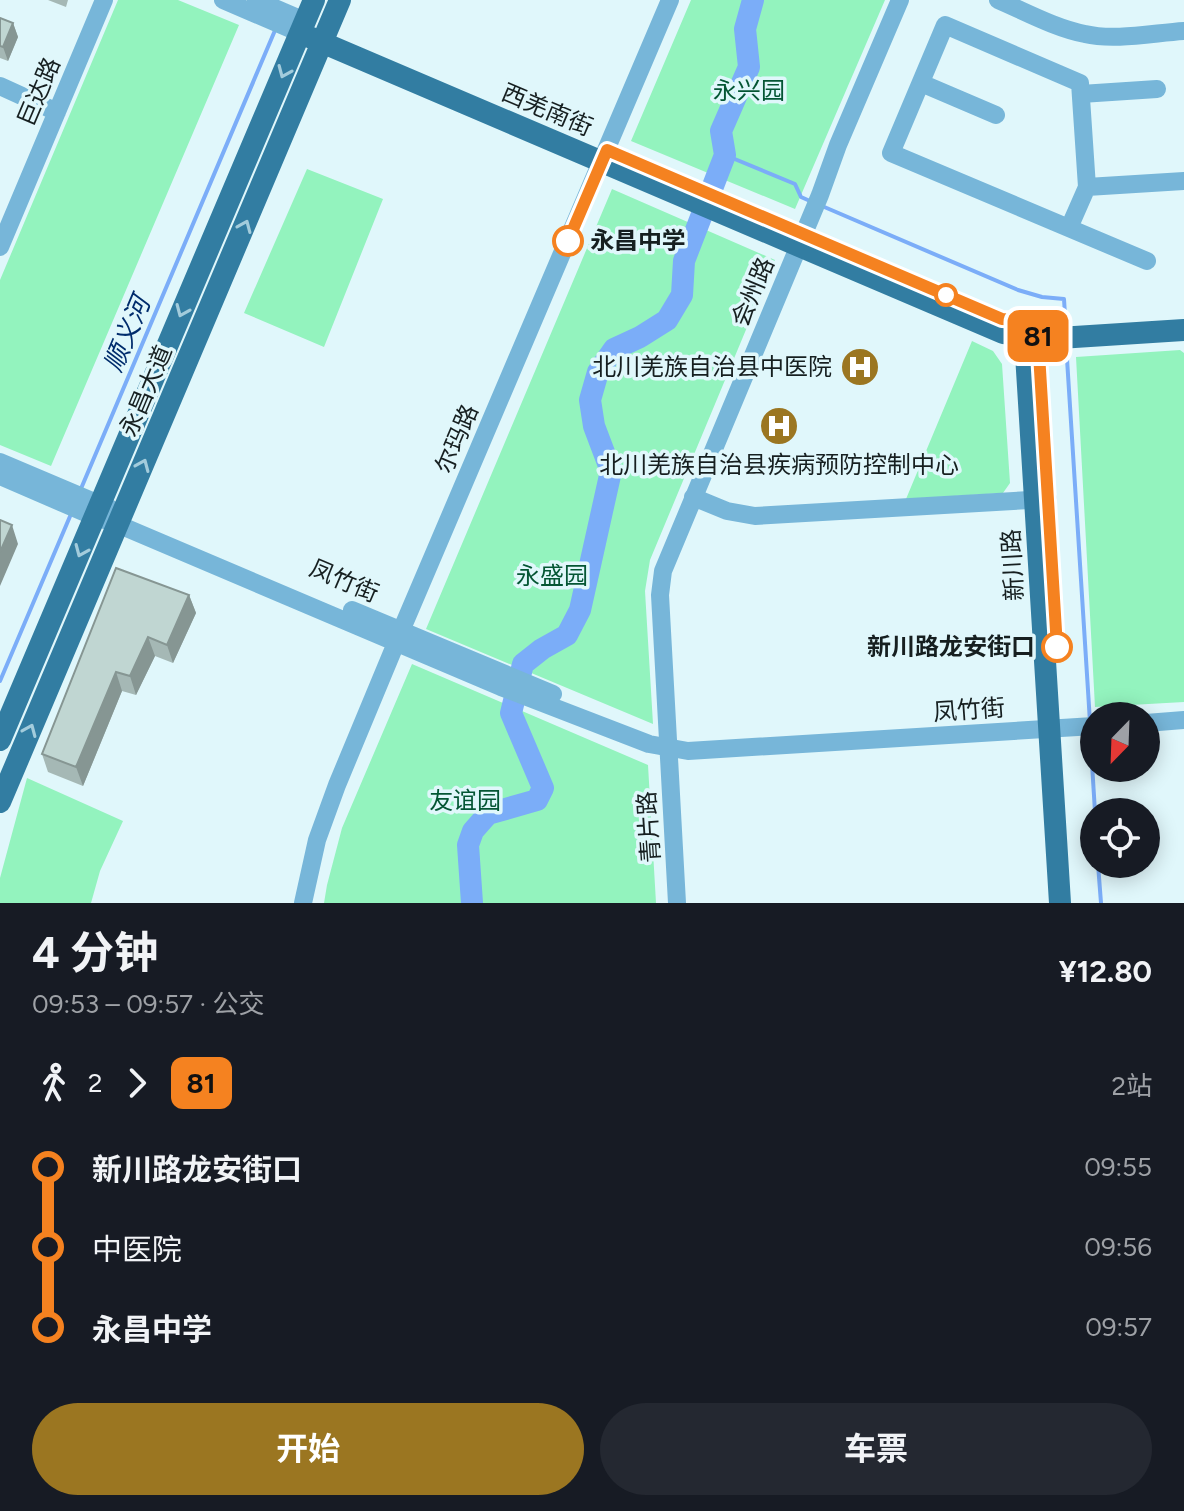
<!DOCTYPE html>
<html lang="zh">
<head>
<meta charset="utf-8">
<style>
	:root { --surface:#171b24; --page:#242831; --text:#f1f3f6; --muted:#9ea1a6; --accent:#9b7621 }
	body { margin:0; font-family:Figtree,"Noto Sans SC",sans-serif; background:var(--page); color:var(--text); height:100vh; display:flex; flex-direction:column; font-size:30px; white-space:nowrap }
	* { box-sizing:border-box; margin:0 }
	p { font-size:26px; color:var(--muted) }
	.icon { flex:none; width:44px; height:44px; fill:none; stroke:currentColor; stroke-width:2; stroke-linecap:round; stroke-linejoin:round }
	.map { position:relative; height:903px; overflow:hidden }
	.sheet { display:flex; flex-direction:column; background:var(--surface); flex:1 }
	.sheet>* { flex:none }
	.badge { padding:0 16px; border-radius:12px; font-size:28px; line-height:52px }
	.needle { width:52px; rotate:203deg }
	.controls { position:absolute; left:1080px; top:702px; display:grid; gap:16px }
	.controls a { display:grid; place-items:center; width:80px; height:80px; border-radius:50%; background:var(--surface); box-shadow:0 4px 20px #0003; font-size:40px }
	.map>.badge { position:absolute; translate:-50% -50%; box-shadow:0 0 0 4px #fff }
	.legs { display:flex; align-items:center; gap:12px; height:88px; padding:0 32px; font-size:26px }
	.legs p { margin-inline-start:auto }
	.head { display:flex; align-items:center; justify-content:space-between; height:136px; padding:0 32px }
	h1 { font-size:44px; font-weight:700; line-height:60px }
	.action { display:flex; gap:16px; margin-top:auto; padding:16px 32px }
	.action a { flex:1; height:92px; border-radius:48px; background:var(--accent); color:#fff; font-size:32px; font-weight:700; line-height:92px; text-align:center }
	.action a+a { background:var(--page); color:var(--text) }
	ul { padding:0 32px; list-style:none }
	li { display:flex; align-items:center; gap:28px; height:80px; font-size:30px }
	li i { display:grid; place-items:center; width:12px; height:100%; margin:0 10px; background:currentColor }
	li i::after { content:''; width:20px; height:20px; margin:-10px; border:6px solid; border-radius:50%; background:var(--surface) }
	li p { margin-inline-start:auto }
	li:first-child i { background:linear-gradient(#0000 50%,currentColor 0) }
	li:last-child i { background:linear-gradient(currentColor 50%,#0000 0) }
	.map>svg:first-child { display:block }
</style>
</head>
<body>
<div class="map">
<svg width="1184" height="903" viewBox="0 0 1184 903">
	<rect width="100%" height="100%" fill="#e0f7fb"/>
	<path fill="#93f3be" d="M118,0H178L239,25L51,466L0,445V280Z
		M691,0H885L795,209L631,141Z
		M307,169L383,199L324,347L244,313Z
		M612,189L775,260L650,560L645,591L653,724L426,629Z
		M972,341L993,351L1002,364L1010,483L1003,493L906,499Z
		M1180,350L1184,353V702L1095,707L1076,357Z
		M412,664L648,765L656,903H324L327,885L342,828Z
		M27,778L123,821L100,871L91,903H0V878Z"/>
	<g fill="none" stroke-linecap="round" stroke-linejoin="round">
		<path stroke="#7badf8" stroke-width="4" d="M725,155L795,184L801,197L810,201
			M822,206L1018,290L1042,297L1064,299L1066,331
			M1066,343L1090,722
			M80,491L276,28
			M0,681L71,514
			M1090,731L1095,812
			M1098,864L1101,903"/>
		<path stroke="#7badf8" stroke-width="22" d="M472,903L468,845L473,831L488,814L537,800L543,788L511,713L523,664L542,649L567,635L580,610L611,471L594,426L590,400L598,372L614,349L640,337L667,320L682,295L684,261L725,155L721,131L749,67L745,29L753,0"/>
		<path stroke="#77b6d9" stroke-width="18" d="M223,0L300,33
			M256,0L305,21
			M998,0C1026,12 1055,28 1085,34C1114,41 1153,33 1184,31
			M921,83L996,115
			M0,86L57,112
			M1081,94L1157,89
			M1087,187L1184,181
			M1069,228L1087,187L1080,83L945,25L891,153L1147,261
			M0,247L104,0
			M0,462L111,509
			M0,476L95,517L117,524L501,687L649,744L688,751L1094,726
			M693,497L727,511L755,516L1048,499
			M352,610L553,694
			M1146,723L1184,720
			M303,903L317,840L337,785L401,631L670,0
			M677,903L660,595L663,571L820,195L838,145L900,0"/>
		<path stroke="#327da2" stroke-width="22" d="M300,33L1003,333L1059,338L1184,330
			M1024,322L1060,903
			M0,740L314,0
			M0,802L340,0"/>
	</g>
	<path fill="#a5b8b5" d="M48,0H68L66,7Z
		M0,18L13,23L18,37L8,61L0,58Z
		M116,568L189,595L196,613L173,663L155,656L136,695L122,691L83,786L48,772L42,754Z"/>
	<path fill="#869693" d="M13,23L18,37L8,61L3,47Z
		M12,525L18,544L0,586V552Z
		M189,595L196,613L173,663L167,645Z
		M148,637L155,656L136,695L130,676Z
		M116,672L122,691L83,786L76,767Z"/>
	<path fill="#c0d6d2" stroke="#869693" stroke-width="2" d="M0,18L13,23L3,47L0,46Z
		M0,520L12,525L0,552Z
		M116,568L189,595L167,645L148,637L130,676L116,672L76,767L42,754Z"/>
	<defs><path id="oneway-chevron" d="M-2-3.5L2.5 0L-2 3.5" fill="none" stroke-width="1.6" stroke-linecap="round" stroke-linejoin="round" transform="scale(2)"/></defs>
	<g stroke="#a3ccdc">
		<use href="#oneway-chevron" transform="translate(284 72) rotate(113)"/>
		<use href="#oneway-chevron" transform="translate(245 226) rotate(-67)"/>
		<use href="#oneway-chevron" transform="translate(182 311) rotate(113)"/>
		<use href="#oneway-chevron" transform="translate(143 465) rotate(-67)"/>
		<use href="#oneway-chevron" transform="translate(81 551) rotate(113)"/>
		<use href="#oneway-chevron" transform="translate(30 730) rotate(-67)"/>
	</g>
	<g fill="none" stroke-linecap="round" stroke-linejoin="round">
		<g stroke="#fff" stroke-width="18">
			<path id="line-1" d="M568,241L607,150L1002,319L1037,321L1057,647"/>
		</g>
		<use href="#line-1" stroke="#f58220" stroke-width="12"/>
	</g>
	<defs>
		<g id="hospital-disc" transform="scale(2)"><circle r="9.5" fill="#9b7621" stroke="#e0f7fb"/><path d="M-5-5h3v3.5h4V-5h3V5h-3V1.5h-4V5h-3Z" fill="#fff"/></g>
	</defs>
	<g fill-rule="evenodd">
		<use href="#hospital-disc" x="860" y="367"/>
		<use href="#hospital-disc" x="779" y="426"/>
	</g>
	<g fill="#fff" stroke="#f58220" stroke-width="4">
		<circle cx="568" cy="241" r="14"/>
		<circle cx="946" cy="295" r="10"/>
		<circle cx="1057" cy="647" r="14"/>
	</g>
	<g text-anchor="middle" stroke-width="7" stroke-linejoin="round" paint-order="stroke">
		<g font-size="24" fill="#045634" stroke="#e0f7fb">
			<text x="749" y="99">永兴园</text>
			<text x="552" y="584">永盛园</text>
			<text x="465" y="809">友谊园</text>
		</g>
		<g font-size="24" fill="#161f20" stroke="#e0f7fb">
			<text transform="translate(39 92) rotate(-67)" y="8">巨达路</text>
			<text transform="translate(547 110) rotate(23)" y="8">西羌南街</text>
			<text transform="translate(753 292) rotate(-67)" y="8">会州路</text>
			<text transform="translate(146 391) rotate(-67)" y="8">永昌大道</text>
			<text transform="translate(457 439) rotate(-67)" y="8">尔玛路</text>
			<text transform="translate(1013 565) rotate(-93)" y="8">新川路</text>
			<text transform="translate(344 581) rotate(23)" y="8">凤竹街</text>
			<text transform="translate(969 710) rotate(-4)" y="8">凤竹街</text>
			<text transform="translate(649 827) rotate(-94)" y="8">青片路</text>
		</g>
		<g font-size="24" font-weight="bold" fill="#161f20" stroke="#e0f7fb" text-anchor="start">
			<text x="590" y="249">永昌中学</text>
			<text x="1035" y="655" text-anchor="end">新川路龙安街口</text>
		</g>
		<g font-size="24" fill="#161f20" stroke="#e0f7fb" text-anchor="end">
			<text x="832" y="375">北川羌族自治县中医院</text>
			<text x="779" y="473" text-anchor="middle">北川羌族自治县疾病预防控制中心</text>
		</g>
		<g font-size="26" font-style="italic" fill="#002c6c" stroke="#e0f7fb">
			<text transform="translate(127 334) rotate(-67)" y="9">顺义河</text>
		</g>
	</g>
</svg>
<div class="controls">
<a><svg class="needle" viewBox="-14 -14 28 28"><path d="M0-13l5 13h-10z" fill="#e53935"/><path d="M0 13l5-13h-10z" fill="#9ea1a6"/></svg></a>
<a><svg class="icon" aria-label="locate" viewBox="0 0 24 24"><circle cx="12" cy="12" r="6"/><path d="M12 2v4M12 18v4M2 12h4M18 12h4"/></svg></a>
</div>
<b class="badge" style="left:1038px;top:336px;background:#f58220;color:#111">81</b>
</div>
<section class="sheet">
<div class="head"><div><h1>4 分钟</h1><p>09:53 – 09:57 · 公交</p></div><b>¥12.80</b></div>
<div class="legs"><svg class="icon" aria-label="walk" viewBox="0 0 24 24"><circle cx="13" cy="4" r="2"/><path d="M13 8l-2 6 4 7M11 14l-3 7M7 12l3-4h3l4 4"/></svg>2<svg class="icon" aria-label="forward" viewBox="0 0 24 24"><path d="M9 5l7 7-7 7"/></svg><b class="badge" style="background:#f58220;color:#111">81</b><p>2站</p></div>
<ul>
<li><i style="color:#f58220"></i><b>新川路龙安街口</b><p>09:55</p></li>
<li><i style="color:#f58220"></i><span>中医院</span><p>09:56</p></li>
<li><i style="color:#f58220"></i><b>永昌中学</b><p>09:57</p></li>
</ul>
<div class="action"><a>开始</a><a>车票</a></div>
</section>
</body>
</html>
